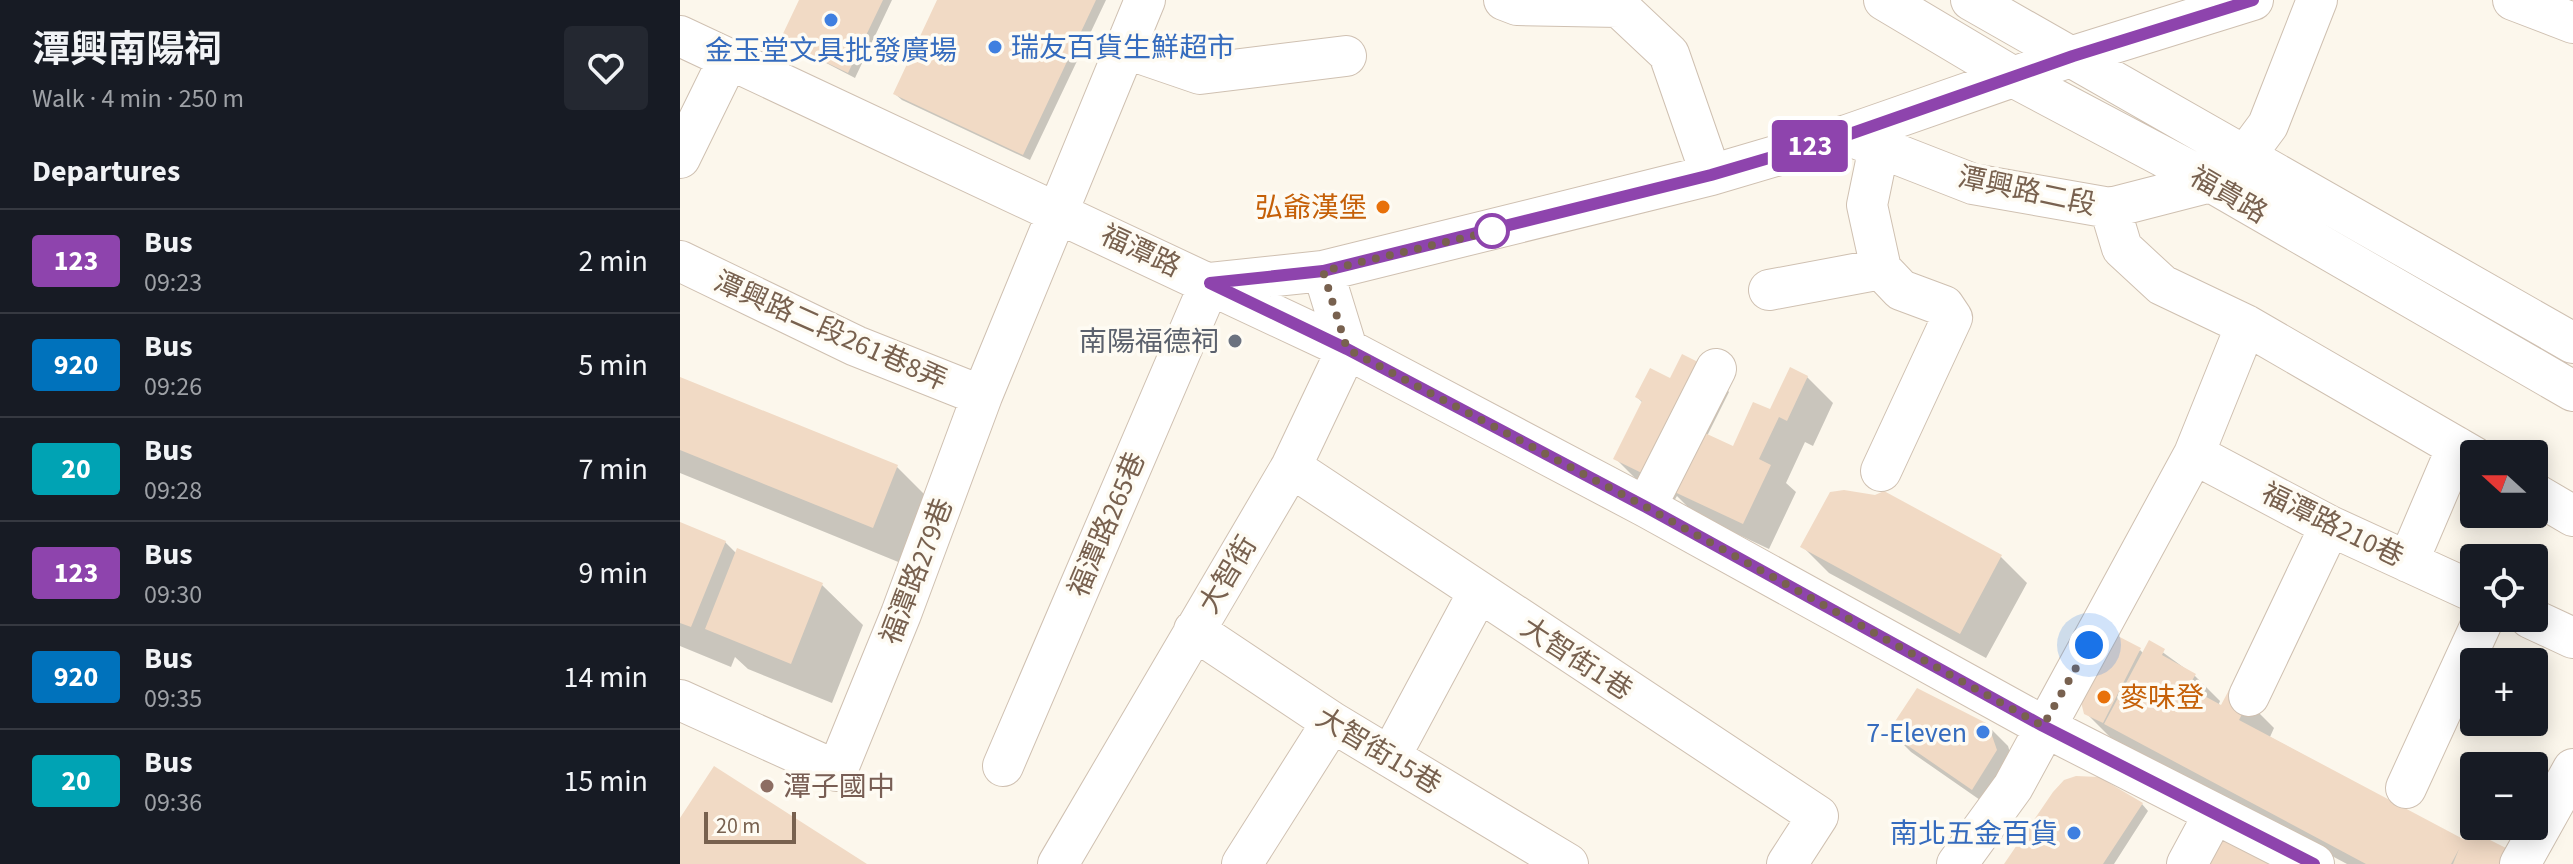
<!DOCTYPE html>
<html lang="en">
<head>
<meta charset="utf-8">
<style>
	:root { --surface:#171b24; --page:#242831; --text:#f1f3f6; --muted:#9ea1a6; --line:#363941 }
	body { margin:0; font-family:"Source Sans 3","Noto Sans TC",sans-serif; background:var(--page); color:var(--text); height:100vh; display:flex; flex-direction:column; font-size:30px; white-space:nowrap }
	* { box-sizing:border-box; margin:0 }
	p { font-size:26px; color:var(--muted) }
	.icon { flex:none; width:44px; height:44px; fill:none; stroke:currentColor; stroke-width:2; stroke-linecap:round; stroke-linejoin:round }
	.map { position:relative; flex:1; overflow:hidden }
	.panel { display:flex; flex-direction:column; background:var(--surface); width:680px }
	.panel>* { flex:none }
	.badge { padding:0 16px; border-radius:6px; font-size:28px; line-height:52px }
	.needle { width:52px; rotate:291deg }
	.buttons { position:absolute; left:1780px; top:440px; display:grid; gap:16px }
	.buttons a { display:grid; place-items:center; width:88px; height:88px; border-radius:8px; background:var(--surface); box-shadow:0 4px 20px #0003; font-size:40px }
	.scale { position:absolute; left:24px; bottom:20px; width:92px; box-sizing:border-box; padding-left:8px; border:4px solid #78614f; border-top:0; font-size:22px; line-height:28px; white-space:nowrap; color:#78614f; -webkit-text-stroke:6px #fefbf3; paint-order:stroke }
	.you { position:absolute; width:40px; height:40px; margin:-20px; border:6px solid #fff; border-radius:50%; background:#1a73e8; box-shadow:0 0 0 12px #1a73e833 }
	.map>.badge { position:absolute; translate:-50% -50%; box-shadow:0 0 0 4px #fff }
	h2 { padding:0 32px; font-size:30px; line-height:72px }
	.round { display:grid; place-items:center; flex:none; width:84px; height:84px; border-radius:8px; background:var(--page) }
	.head { display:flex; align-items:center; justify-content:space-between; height:136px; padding:0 32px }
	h1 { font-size:38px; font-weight:700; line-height:60px }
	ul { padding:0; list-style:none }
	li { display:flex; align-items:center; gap:24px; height:104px; padding:0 32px; border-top:2px solid var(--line) }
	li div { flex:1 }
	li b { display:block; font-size:30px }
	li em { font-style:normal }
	li .badge { min-width:88px; font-weight:700; text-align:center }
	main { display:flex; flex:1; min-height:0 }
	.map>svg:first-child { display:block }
</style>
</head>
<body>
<main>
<section class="panel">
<div class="head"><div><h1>潭興南陽祠</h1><p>Walk · 4 min · 250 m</p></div><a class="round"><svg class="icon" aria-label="heart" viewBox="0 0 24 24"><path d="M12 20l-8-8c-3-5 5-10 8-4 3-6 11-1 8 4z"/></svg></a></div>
<h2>Departures</h2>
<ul>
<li><span class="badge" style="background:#8e44ad;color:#fff">123</span><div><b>Bus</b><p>09:23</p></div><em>2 min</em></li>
<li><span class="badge" style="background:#0072bc;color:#fff">920</span><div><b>Bus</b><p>09:26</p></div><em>5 min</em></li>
<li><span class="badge" style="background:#00a3b4;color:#fff">20</span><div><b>Bus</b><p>09:28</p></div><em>7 min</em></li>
<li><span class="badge" style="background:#8e44ad;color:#fff">123</span><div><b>Bus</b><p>09:30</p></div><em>9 min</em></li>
<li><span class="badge" style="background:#0072bc;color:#fff">920</span><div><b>Bus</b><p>09:35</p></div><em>14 min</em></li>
<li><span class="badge" style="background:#00a3b4;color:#fff">20</span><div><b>Bus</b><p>09:36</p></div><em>15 min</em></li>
</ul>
</section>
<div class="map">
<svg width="1893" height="864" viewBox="0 0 1893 864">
	<rect width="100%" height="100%" fill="#fcf7ec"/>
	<path fill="#0003" d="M121,0H212L175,78L102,40Z
		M259,0H426L350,160L222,100L215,94Z
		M1023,366L1049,392L1027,436L1054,449L1127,377L1153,403L1133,446L1125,442L1106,483L1116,492L1089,549L1015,514L997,496L994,501L962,485L936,459L963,403L957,397Z
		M0,379L217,467L258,508L233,568L0,473Z
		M1204,493L1321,557L1347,583L1306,658L1149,573L1123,547Z
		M0,524L45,542L57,554L142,585L183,625L152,703L68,669L55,657L51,667L0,646Z
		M1470,643L1514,675L1540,701L1538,706L1568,702L1594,728L1590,737L1783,841L1841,864H1667L1459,753L1441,748L1406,713L1460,650L1464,654Z
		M1307,725L1328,746L1336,771L1313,809L1231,752L1211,732Z
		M1462,804L1468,811L1434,864H1327Z"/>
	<path fill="#f1dac5" d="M119,0H203L168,73L100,40Z
		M257,0H416L343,155L213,94Z
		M1002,354L1024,365L968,476L933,459L962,401L955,397L970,368L990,378Z
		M1110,367L1128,376L1107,421L1099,417L1079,459L1091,465L1063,524L986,488L1014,428L1053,446L1073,402L1090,409Z
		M0,377L218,465L193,528L0,450Z
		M1164,490L1195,495L1204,491L1322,555L1280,634L1120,547L1150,492Z
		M0,522L46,541L11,627L0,623Z
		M57,548L143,583L111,664L25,629Z
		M1430,632L1461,648L1423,723L1404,714L1399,694Z
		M1469,640L1485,649L1482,655L1516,674L1508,687L1541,705L1549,690L1569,701L1559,720L1785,840L1790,830L1828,849L1821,864H1773L1779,849L1771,864H1686L1424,724Z
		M1237,688L1308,724L1317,750L1292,790L1208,732Z
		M34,766L187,864H0V818Z
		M1396,776L1419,777L1463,803L1423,864H1324L1373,792L1384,780Z
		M1544,837L1592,864H1529Z"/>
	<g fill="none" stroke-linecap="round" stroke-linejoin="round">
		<g stroke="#cfc0b1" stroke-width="42">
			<path id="minor" d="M824,0L837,5L939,7L989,54L1031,175
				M1204,0L1335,78L1531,182L1893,391
				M1291,0L1893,343
				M1833,0L1893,23
				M0,36L667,349L966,507L1363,726L1634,864
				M444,48L520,74L666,56
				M1175,138L1293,184L1430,208L1531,182
				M1199,147L1187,205L1201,269L1221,290L1264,306L1272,318L1201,471
				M1565,156L1588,125L1637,0
				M0,158L49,58
				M1430,208L1442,248L1482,285L1566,325L1794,457
				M0,261L176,346L302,396
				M530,283L643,271L1031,175L1167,135L1393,56L1573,0
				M1089,290L1201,269
				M1514,454L1650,526L1794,592
				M611,467L1138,816L1107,864
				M1854,493L1893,516
				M966,507L1036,369
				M1728,562L1777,447
				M1850,618L1893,638
				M514,630L652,722L888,864
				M1569,696L1650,526
				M0,700L157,771L221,614L302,396L465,0
				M710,757L798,593
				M323,766L530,283
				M1726,788L1804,618
				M378,864L611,467L667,349L643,271
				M562,864L652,722
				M1277,864L1333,787L1514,454L1566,325
				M1507,864L1534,814
				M1840,864L1893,769"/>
		</g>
		<use href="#minor" stroke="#fff" stroke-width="40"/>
	</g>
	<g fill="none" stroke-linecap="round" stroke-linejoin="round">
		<g stroke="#fff" stroke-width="18">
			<path id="line" d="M1573,0L1393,56L1167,135L1031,175L643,271L530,283L667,349L966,507L1363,726L1634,864"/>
		</g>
		<use href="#line" stroke="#8e44ad" stroke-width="12"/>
		<path stroke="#78614f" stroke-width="8" stroke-dasharray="0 14.4" d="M812,231L817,230L643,271L667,349L966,507L1363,726L1409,645"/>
	</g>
	<g fill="#3f7fe0" stroke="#fefbf3" stroke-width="3">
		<circle cx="151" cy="20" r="8"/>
		<circle cx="315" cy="47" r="8"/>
		<circle cx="1303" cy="732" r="8"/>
		<circle cx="1394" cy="833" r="8"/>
	</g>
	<g fill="#e8710a" stroke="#fefbf3" stroke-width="3">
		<circle cx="703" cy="207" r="8"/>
		<circle cx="1424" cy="697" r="8"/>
	</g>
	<circle fill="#fff" stroke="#8e44ad" stroke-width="4" cx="812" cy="231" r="16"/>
	<circle fill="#6b7280" stroke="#fefbf3" stroke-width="3" cx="555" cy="341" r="8"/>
	<circle fill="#8d6e63" stroke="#fefbf3" stroke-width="3" cx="87" cy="786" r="8"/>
	<g text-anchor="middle" stroke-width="7" stroke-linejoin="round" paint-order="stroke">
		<g font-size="28" fill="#366cbe" stroke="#fefbf3" text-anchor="end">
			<text x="331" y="57" text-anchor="start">瑞友百貨生鮮超市</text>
			<text x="151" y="60" text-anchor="middle">金玉堂文具批發廣場</text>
			<text x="1287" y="742">7-Eleven</text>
			<text x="1378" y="843">南北五金百貨</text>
		</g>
		<g font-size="28" fill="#78614f" stroke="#fefbf3">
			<text transform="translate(1347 190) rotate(12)" y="10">潭興路二段</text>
			<text transform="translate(1549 194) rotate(30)" y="10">福貴路</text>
			<text transform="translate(461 250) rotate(25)" y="10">福潭路</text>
			<text transform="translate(151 330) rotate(24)" y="10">潭興路二段261巷8弄</text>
			<text transform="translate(426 524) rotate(-67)" y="10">福潭路265巷</text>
			<text transform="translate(1653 524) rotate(26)" y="10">福潭路210巷</text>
			<text transform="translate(236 571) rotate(-69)" y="10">福潭路279巷</text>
			<text transform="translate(547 574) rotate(-59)" y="10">大智街</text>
			<text transform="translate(897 658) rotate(33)" y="10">大智街1巷</text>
			<text transform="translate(699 750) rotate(31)" y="10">大智街15巷</text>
		</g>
		<g font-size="28" fill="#c56008" stroke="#fefbf3" text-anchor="end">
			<text x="687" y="217">弘爺漢堡</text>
			<text x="1440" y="707" text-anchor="start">麥味登</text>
		</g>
		<g font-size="28" fill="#5b616d" stroke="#fefbf3" text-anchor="end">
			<text x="539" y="351">南陽福德祠</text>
		</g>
		<g font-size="28" fill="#785e54" stroke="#fefbf3" text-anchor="start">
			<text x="103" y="796">潭子國中</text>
		</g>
	</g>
</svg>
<div class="buttons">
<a><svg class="needle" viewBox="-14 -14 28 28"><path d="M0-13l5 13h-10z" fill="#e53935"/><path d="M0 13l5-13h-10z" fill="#9ea1a6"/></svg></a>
<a><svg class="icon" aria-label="locate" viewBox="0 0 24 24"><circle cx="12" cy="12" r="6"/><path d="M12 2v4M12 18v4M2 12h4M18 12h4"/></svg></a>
<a>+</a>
<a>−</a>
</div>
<div class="scale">20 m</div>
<div class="you" style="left:1409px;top:645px"></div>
<b class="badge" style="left:1130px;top:146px;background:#8e44ad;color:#fff">123</b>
</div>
</main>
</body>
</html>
